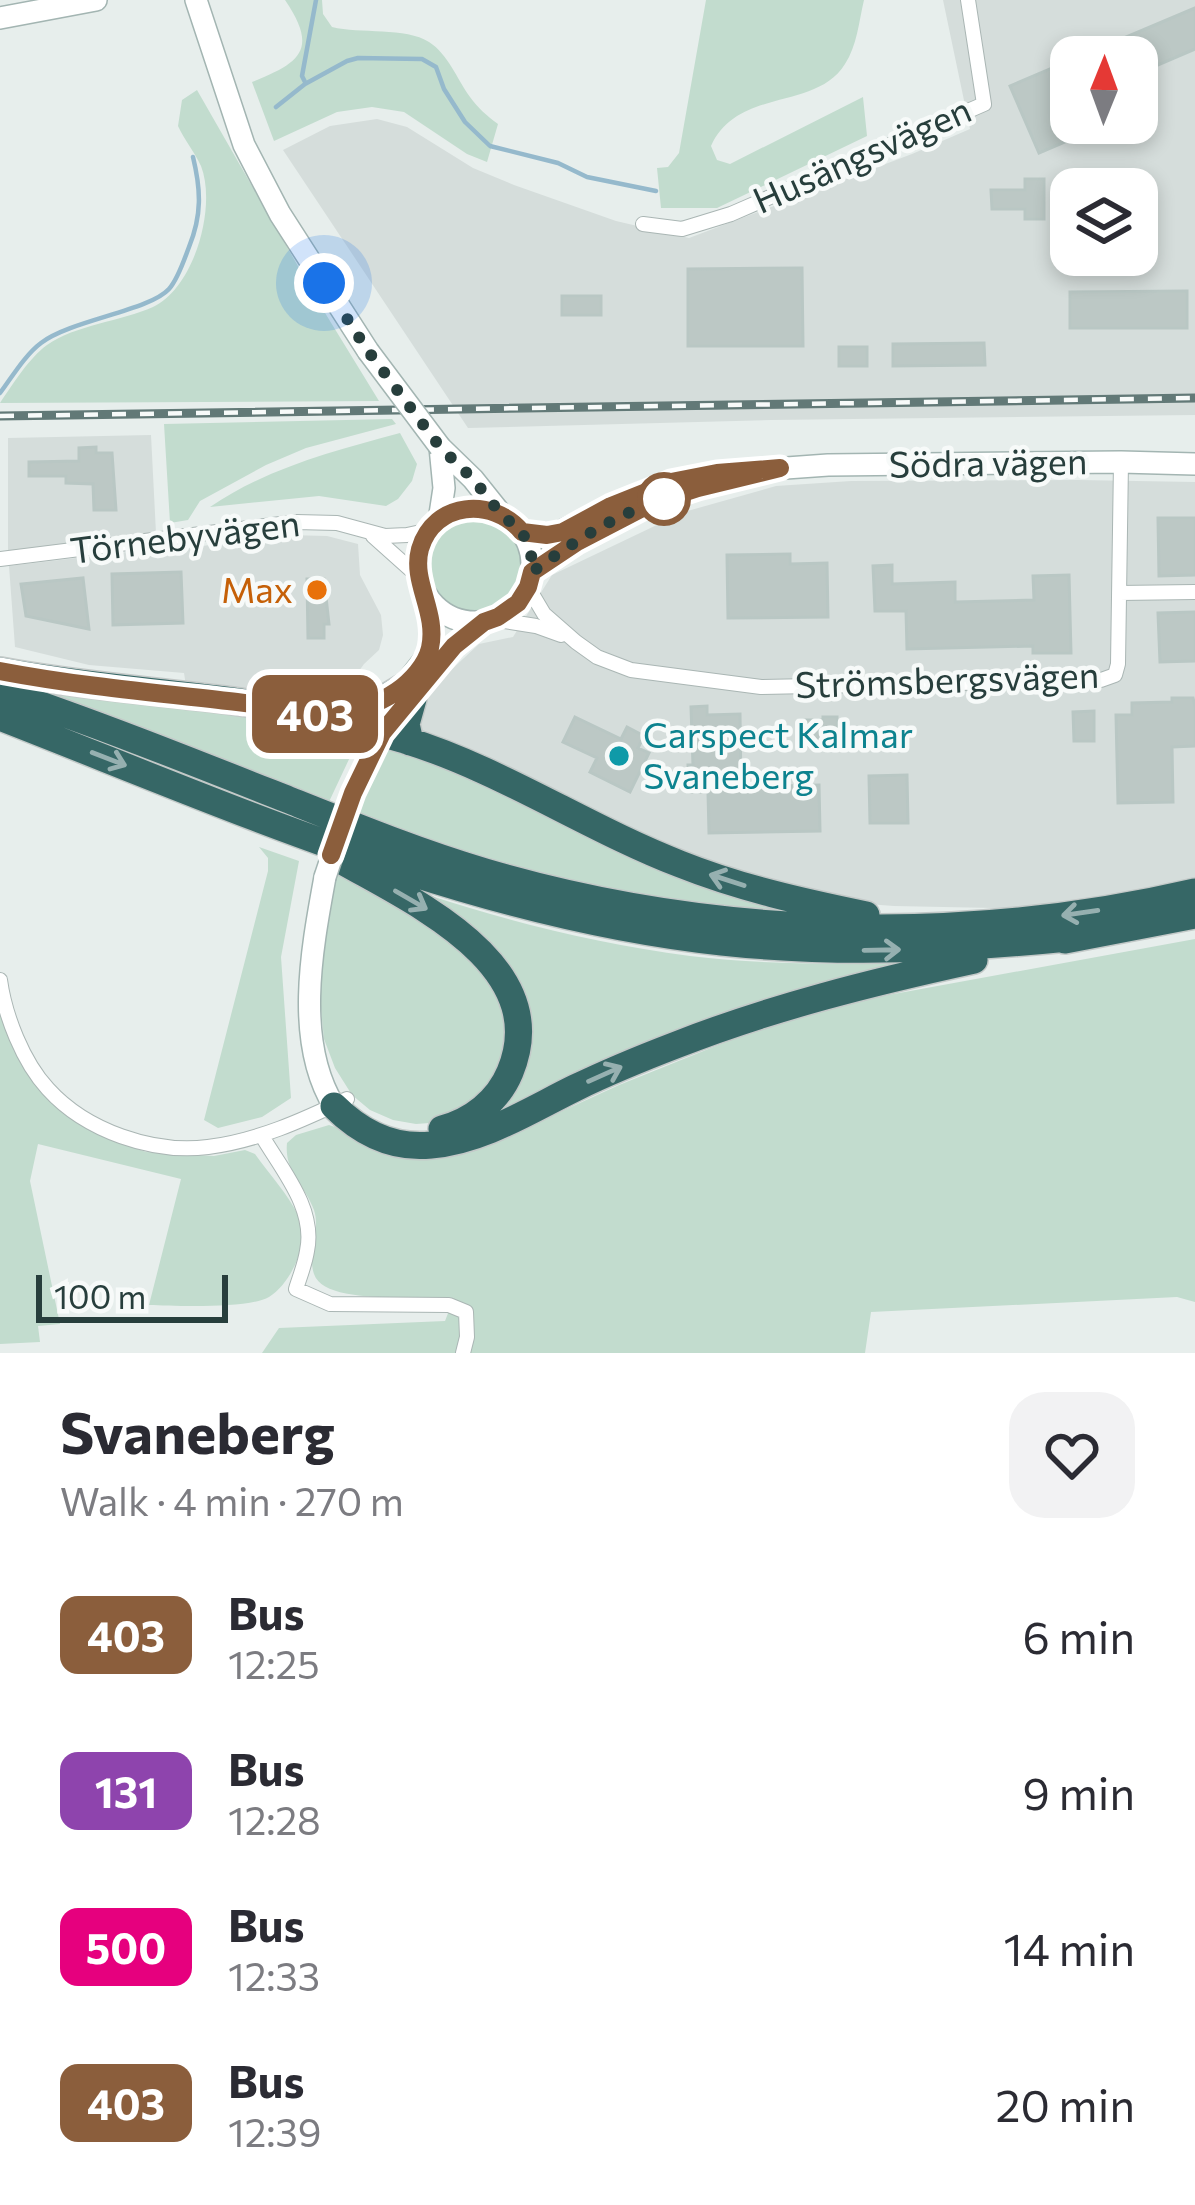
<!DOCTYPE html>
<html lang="en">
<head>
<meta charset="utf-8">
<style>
	:root { --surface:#fff; --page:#f2f2f3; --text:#2b2b33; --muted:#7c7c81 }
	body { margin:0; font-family:Commissioner,sans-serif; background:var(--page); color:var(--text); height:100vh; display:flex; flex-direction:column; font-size:45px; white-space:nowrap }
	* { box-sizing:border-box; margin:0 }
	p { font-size:39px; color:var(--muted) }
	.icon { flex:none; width:66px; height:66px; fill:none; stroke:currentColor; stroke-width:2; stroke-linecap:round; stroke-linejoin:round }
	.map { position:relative; height:1353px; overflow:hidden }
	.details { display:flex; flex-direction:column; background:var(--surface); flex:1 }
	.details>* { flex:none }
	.badge { padding:0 24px; border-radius:18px; font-size:42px; line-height:78px }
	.needle { width:78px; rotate:1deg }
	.fabs { position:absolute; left:1050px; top:36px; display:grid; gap:24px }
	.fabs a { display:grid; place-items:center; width:108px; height:108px; border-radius:24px; background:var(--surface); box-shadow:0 6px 18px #0003; font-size:60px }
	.scale { position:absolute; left:36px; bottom:30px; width:192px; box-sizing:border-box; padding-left:12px; border:6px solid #273e3c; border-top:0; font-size:33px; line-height:42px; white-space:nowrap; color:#273e3c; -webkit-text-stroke:9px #f7faf9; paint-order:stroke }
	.you { position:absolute; width:60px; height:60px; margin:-30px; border:9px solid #fff; border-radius:50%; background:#1a73e8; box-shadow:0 0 0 18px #1a73e833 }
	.map>.badge { position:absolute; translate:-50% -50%; box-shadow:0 0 0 6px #fff }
	.round { display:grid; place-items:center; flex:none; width:126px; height:126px; border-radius:36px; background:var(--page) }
	.head { display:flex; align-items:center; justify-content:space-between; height:204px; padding:0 60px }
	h1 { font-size:57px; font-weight:700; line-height:90px }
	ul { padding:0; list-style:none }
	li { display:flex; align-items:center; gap:36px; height:156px; padding:0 60px }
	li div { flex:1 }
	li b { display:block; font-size:45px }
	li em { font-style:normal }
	li .badge { min-width:132px; font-weight:700; text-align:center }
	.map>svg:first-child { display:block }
</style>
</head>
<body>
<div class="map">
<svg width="1195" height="1353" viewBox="0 0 1195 1353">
	<rect width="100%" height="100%" fill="#e7eeec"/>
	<path fill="#d5dddb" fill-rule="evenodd" d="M943,0H1195V415L771,420L468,428L283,150L330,126L377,119L407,127L473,168L514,185L616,221L689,238L912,154L970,129ZM1071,57H1137V123H1071ZM1071,189H1137V255H1071Z
		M151,435L156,533L8,554V438Z
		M1078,480L1195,482V877L1150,891L1037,909L894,906L840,902L693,859L426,740L417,724L418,711L434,686L479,644L513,637L552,575L684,512L776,486L851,481Z
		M287,535L327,536L358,544L360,575L381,615L383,635L379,650L364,664L354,678L353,694L312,701L186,686L184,673L89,665L15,647L9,566L186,545L187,548Z"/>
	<path fill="#c2dcce" d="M285,0H322L323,14L332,27C360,34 406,27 429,42C448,54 457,79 470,97C478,108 487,116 498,124L487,162L467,154L404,112L372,107L337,112L274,141L252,82C300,63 319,50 285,0Z
		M706,0H864C859,21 857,46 845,64C816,111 738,87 711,146L717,160L730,164L863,97L867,136L717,208H661L657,168L668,167L679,153Z
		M197,90L322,308L379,401L0,403C13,384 29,358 47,345C75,325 122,321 153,307C194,288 217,207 201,166C195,153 184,139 178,126L182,100Z
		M392,419L396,424L306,448L266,465L200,501L188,520L170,523L164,424Z
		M400,433L417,464L412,481L398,499L386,506L319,496L210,507C267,468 334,451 400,433Z
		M428 566a47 47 0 1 1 94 0a47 47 0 1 1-94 0Z
		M0,682L263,712L359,738L327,806Z
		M396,745L814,918L670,902L528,873L352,815L380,755L387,747Z
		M259,847L299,861L281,957L291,1098L262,1117L218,1128L204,1120L268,871V858Z
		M335,872L390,898L478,963L507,1012L508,1053L485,1096L443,1122L416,1124L393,1120L370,1110L352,1095L335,1068L324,1039L320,999L321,948Z
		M428,895C514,923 600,944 690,956C764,965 839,964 913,964L486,1122L515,1093L528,1063L531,1030L482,938Z
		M1195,939V1302L1177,1297L871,1312L865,1353H262L279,1328L445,1321L454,1298C424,1294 325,1307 314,1274C307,1254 321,1232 314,1210C305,1185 284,1172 287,1143L296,1135L329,1125L344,1130L369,1147L512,1134L619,1085L748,1033L861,1000Z
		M0,1005L14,1051L43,1091L71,1117L104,1137L146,1152L214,1156L245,1150L255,1154C269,1174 288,1194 298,1215C306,1230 303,1246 297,1260C292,1273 282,1289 269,1297C249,1309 175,1306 149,1305L181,1179L38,1144L30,1181L60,1324L38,1326L40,1342L0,1344Z"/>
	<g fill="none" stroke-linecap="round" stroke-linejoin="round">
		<path stroke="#95b9cc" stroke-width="4.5" d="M305,82L302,76L316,0
			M276,107L305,84L347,61L358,58L422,59L436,67L444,89L465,122L490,146L558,163L587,177L656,191
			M0,393C12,377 25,355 41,343C71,320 149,311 169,289C178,279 184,260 189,247C202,215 201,190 193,157"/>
	</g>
	<path fill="#bcc8c5" stroke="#b9c7c4" stroke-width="3" d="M1195,8V49L1137,74V57H1079Z
		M1071,60V123H1109L1039,153L1010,86Z
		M1025,179H1044V219H1025V209H992L991,190H1025Z
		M802,268L803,346H688V269Z
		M1187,291V328H1070V292Z
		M562,296H601V315H562Z
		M984,343L985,365L893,366V344Z
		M839,347H867V366H839Z
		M96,447V453H112L116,510H94L93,484L66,483V476H29V462L79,461V448Z
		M1158,518H1195V575L1159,576Z
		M790,554V564L827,563L828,617L728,618L727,555Z
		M892,565V584L955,582V602L1034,600L1033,576L1069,575L1071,653H1033V646L907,649L906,611H875L873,566Z
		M181,572L183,623L113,625L112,574Z
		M83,578L89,629L26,616L21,584Z
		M307,579H324L329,624H324V638H308Z
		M1195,612V661L1160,662L1158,613Z
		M1172,698H1193L1195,706V746L1172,747L1173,802L1118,803L1116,715H1132V703L1172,702Z
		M707,706V715L740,714L741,787L819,785L820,831L709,833L708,792H689L688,765H693L691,707Z
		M1094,711V741H1074L1073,712Z
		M575,717L621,739L627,727L644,736L638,748L649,753L630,792L590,772L597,758L563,742Z
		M823,717H837V748L801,745L800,720H823Z
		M907,775L908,823H870L869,776Z"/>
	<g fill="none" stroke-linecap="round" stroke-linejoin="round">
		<g stroke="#aab6b4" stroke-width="16">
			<path id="street" d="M643,224L682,229L731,214L984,104L968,0
				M373,536L420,578
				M0,559L296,522L337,523L385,536L407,535L430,530
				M528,587L544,614L576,642L597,657L631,670L761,687L1101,680L1115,675L1118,664L1121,462
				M1119,593L1195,592
				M492,619L536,626L561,635
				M0,980C5,1016 23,1062 48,1089C86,1131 153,1154 208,1147C257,1141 303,1120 347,1099
				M262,1136C282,1170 316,1209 307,1251C305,1264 300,1276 296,1289L330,1304L449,1305L466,1312L467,1337L463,1353"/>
		</g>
		<g stroke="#a3b5b2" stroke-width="24">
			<path id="secondary" d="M196,0L244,145L280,214L368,351
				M0,18L96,0
				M440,447L473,479L501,514
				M418 565a57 57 0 1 1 114 0a57 57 0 1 1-114 0Z
				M439,521L444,488L440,447
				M522,532L555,534L643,492L671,482L717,473L828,465L1121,462L1195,464
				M532,572L599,529
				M425,682L455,646L484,622
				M353,793L402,688L428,655L432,631L428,597
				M325,877C312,948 294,1041 334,1106"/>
		</g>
		<g stroke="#c3c9c8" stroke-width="30">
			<path id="highway" d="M0,671C105,691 213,693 317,715C347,721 376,732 405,740C502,770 587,828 680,864C740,888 803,902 866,915
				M0,691C98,724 193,762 289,800C354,826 418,852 485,872C713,939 963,946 1195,892
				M329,715L377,703L402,688
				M0,717C234,808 470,915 722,942C841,955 959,949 1078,937
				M410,742L406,724L413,699
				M344,862C416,903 554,966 510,1072C498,1101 472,1121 442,1129
				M1065,940L1195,915
				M334,1106C361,1133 392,1149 431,1145C482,1141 530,1110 575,1088C608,1072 642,1058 676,1045C773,1007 873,982 974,960"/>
		</g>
		<use href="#street" stroke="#fff" stroke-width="14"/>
		<use href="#secondary" stroke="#fff" stroke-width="21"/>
		<use href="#highway" stroke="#366766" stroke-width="27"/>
		<g stroke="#627977" stroke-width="9">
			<path id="rail" d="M0,416L1195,398"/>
		</g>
		<use href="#rail" stroke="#f7faf9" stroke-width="4.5" stroke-dasharray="14" stroke-linecap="butt"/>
		<g stroke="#a3b5b2" stroke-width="24" stroke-linecap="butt">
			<path id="secondary-bridge" d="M368,351L440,447
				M325,877L353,793"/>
		</g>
		<use href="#secondary-bridge" stroke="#fff" stroke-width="21"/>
	</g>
	<defs><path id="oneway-shaft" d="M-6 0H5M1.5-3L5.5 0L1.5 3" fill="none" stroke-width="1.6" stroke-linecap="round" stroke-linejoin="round" transform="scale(3)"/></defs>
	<g stroke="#96b0b0">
		<use href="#oneway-shaft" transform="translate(109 759) rotate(21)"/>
		<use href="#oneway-shaft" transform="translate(727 880) rotate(-162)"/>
		<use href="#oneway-shaft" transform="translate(411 900) rotate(30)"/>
		<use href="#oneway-shaft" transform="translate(1080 913) rotate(172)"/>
		<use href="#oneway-shaft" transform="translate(882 950) rotate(-1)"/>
		<use href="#oneway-shaft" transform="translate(605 1074) rotate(-24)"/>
	</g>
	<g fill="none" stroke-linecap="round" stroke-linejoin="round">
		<g stroke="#fff" stroke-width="27">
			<path id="line" d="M0,671C79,686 158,693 237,702C252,704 268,706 283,708C297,710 313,716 328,715C352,714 378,704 397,691C411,681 426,665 430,648C438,612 411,582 420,549C434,501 493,497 522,532L547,535L563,532L611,506L671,482L717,473L780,468L698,488L652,503L577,542L532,572L528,587L518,603L498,617L484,622L454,646L382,733L353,793L331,855"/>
		</g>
		<use href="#line" stroke="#8b5e3c" stroke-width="18"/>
		<path stroke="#273e3c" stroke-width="12" stroke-dasharray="0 21.6" d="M324,283L368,351L440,447L473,479L501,514L522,532L531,551L532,572C572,543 616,514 664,499"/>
	</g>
	<circle fill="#fff" stroke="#8b5e3c" stroke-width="6" cx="664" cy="499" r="24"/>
	<circle fill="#e8710a" stroke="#f7faf9" stroke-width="4.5" cx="317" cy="590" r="12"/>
	<circle fill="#0f9aa8" stroke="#f7faf9" stroke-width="4.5" cx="619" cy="756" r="12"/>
	<g text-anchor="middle" stroke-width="9" stroke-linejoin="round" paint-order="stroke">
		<g font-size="36" fill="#273e3c" stroke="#f7faf9">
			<text transform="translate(862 155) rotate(-24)" y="13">Husängsvägen</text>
			<text transform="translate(988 463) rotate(-1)" y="13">Södra vägen</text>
			<text transform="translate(185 537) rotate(-7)" y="13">Törnebyvägen</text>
			<text transform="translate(947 680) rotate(-2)" y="13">Strömsbergsvägen</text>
		</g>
		<g font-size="36" fill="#c56008" stroke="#f7faf9" text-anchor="end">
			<text x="293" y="603">Max</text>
		</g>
		<g font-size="36" fill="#0d838f" stroke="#f7faf9" text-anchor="start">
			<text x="643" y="748">Carspect Kalmar<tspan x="643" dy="41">Svaneberg</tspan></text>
		</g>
	</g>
</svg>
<div class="fabs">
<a><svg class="needle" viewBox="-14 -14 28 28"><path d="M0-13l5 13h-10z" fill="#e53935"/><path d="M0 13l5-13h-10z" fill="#7c7c81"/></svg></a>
<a><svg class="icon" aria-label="layers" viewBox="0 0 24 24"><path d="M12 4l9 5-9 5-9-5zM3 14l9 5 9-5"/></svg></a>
</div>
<div class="scale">100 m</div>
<div class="you" style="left:324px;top:283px"></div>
<b class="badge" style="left:315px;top:714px;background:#8b5e3c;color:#fff">403</b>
</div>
<section class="details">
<div class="head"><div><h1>Svaneberg</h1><p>Walk · 4 min · 270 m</p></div><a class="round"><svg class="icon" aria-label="heart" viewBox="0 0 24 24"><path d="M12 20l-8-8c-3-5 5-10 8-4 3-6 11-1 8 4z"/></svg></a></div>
<ul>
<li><span class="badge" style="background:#8b5e3c;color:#fff">403</span><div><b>Bus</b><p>12:25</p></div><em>6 min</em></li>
<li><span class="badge" style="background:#8e44ad;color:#fff">131</span><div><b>Bus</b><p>12:28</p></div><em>9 min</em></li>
<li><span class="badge" style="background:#e6007e;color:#fff">500</span><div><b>Bus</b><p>12:33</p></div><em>14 min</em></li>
<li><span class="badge" style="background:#8b5e3c;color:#fff">403</span><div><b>Bus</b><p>12:39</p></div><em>20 min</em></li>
</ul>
</section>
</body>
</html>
